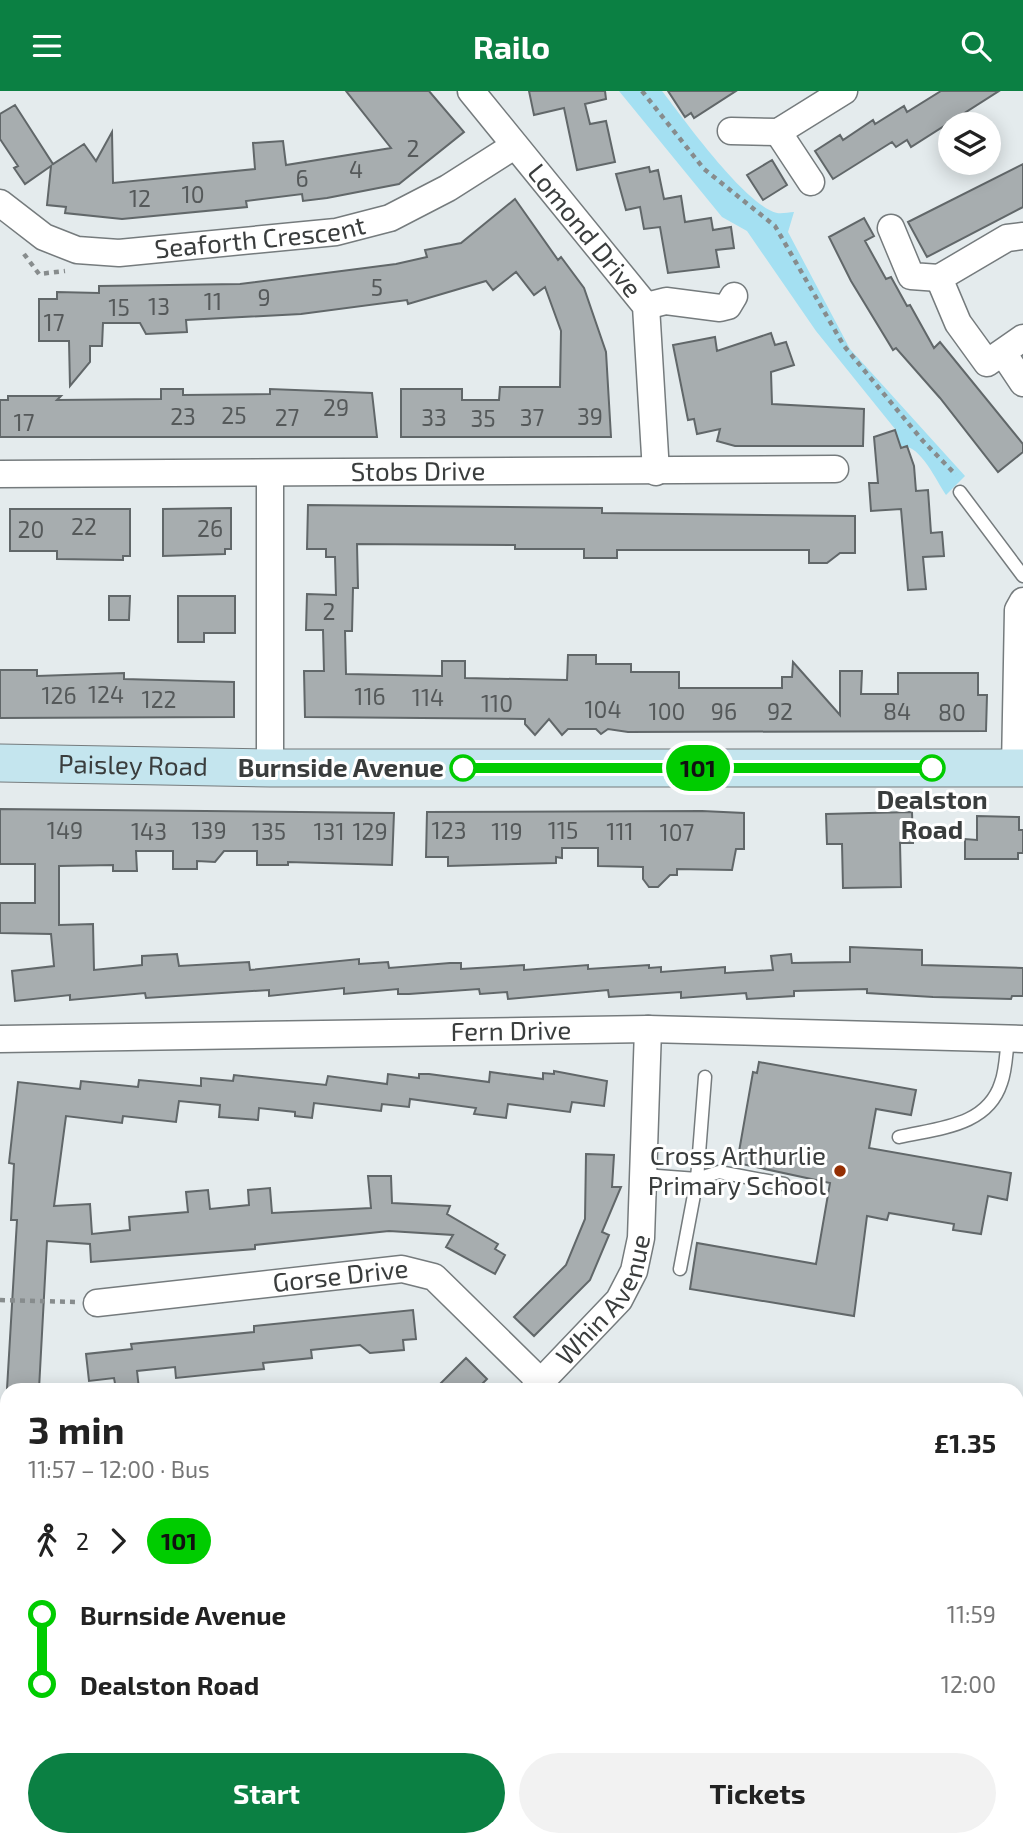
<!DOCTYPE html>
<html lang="en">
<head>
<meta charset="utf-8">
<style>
	:root { --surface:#fff; --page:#f2f2f2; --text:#222; --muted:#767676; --accent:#0b8043 }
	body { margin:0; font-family:"Exo 2",sans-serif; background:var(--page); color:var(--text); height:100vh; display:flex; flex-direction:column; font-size:26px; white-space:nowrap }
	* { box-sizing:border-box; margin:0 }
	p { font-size:23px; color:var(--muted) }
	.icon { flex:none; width:38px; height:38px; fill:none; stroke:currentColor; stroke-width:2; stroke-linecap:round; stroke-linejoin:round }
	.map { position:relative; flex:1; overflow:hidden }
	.details { position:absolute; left:0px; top:1292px; width:1024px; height:464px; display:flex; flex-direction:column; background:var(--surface); border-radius:21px 21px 0 0; box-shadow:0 4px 18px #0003 }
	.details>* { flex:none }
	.badge { padding:0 14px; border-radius:23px; font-size:24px; line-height:46px }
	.buttons { position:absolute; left:938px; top:21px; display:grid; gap:14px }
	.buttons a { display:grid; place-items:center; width:63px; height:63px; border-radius:50%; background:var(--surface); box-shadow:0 4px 18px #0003; font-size:35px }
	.map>.badge { position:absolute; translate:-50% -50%; box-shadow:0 0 0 4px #fff }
	.legs { display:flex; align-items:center; gap:10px; height:77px; padding:0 28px; font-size:23px }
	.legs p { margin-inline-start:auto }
	.summary { display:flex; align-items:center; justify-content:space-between; height:119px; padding:0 28px }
	h1 { font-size:38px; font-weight:700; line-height:52px }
	.cta { display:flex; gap:14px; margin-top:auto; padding:14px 28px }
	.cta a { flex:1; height:80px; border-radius:42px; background:var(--accent); color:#fff; font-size:28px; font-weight:700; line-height:80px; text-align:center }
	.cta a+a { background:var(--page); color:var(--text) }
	ul { padding:0 28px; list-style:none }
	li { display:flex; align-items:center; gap:24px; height:70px; font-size:26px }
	li i { display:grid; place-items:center; width:10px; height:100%; margin:0 9px; background:currentColor }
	li i::after { content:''; width:18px; height:18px; margin:-9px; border:5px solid; border-radius:50%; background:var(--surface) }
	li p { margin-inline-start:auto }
	li:first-child i { background:linear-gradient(#0000 50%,currentColor 0) }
	li:last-child i { background:linear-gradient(currentColor 50%,#0000 0) }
	header { display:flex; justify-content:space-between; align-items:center; height:91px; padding:0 28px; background:var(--accent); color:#fff; font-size:32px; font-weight:700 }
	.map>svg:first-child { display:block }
</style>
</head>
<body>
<header><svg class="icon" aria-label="menu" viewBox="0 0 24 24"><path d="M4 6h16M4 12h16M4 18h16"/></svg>Railo<svg class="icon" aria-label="search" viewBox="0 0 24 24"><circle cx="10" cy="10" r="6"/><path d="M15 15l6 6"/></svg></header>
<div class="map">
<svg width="1023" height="1754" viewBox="0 0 1023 1754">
	<rect width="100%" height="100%" fill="#e4ebed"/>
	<path fill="#a4e0f2" d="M619,0H662C683,27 745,114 777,122C782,123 789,121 794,121L788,141L850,258L965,385L946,404C936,389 920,353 901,355L895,338L816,240L747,140L722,126Z
		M1023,1374V1754H677L678,1748H1017V1381Z"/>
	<path fill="#a7adaf" stroke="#616769" stroke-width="2" d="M346,0H429L464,41L399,93L327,107L303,110L302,103L246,110L247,116L122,128L65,122L66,116L47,114L51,75L25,93L14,77L18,75L0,48V23L15,14L53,73L84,53L96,70L112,41L113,92L255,78L253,52L283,50L286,74L391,57Z
		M529,0H605L606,8L585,13L590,33L606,30L615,71L577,79L564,17L534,24Z
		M668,0H736L694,27L691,22L685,26Z
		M941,0H999L911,56L907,49L896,56L892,51L833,88L815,60L840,44L843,49L873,29L875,33L904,15L907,21Z
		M772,69L787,94L763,109L747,84Z
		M1023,73V116L927,166L908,131Z
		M649,76L650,81L658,79L664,108L681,105L685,131L711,127L713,139L731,136L734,157L716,159L719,176L668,182L660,136L644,138L640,116L626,119L616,83Z
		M515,108L558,169L561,166L584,197L606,261L611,346H401V298H462V309H499L500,296H560L561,240L545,196L534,204L516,181L493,199L486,190L408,213L407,209L301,223L186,229L187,241L146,243L140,232H103L102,255H90V271L70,295L69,250H39V208H57V201L99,202V195L240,193L396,173L427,166L425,159L461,152Z
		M864,127L874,145L865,150L886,188L891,186L907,215L910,214L934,257L940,251L1023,353V361L998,381L940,307L896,257L893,259L851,190L829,146Z
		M771,242L775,254L786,251L794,274L771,281L772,313L864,318L863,355H735L717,350L720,338L697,343L694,328L688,329L673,254L715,246L717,260Z
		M161,298H183V304L270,303V298L372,302L377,346H0V309H8V305H61L57,309L161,308Z
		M895,339L901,357L907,355L914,375L916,400L928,399L931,442L942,441L944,465L923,466L926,498L908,499L901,418L871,420L869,392H878L874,346Z
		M308,414L602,417V422L855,425V462H840L827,472H809V459H617V467H584V458H515V454L357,453L358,497H353L352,540H345L346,583L442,585V570H465V587L567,589L568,564H596V573H631V581H679V597H782V586H792L793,571L840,624V580H862L861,603H898V582H978V604H987L986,640L628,641L608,638L601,643L596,638H568L562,644L549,628L535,644L525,633V628L305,626L304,580H324L323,539H306L307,503L336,504L335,466H326V458H307Z
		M231,417V458H225V463L163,465V418Z
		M10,418H130V465H123V469L57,468V460H10Z
		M109,505H130L129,529H109Z
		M178,505H235V542H204V551H178Z
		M0,579H37V585L124,582V588L234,591V626L0,627Z
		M0,718L394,722L392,774L288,771V774H257V760H224L215,771L197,770V778H173V760H136L137,780H113V774L59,775V834L93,833L94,879L142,874V865L177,863L179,875L249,871L250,879L359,868V873L388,871L389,877L450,872H461V878L524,874V879L588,874V878L649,874V877L661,876V881L725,876V882L773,879L771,865L791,863L792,872L850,871V856L922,859V874L1023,877V905H1012L1011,908L933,906L867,902V898L794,900V905L747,908L746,902L681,907V901L609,906L608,899L508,908L507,901L480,903L479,898L409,903H398V898L344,903V897L269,905V899L146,907L145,902L70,909V904L15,910L12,880L54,875L51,843L0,842V812H35V773H0Z
		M702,720L744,722V758H736L732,779L677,778V784H670L658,796H649L643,788V776L598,775V757H562V767L556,766V772L448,775V766H426L427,721Z
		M912,721L913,752H900L901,796L843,797L842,753H827L826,723Z
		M977,725L1019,726V739H1023V762H1018V768H965V748L977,749Z
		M759,971L916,999L911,1024L876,1018L869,1057L1011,1082L1007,1109L988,1105L981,1143L953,1139L954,1133L889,1122L887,1129L867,1125L854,1225L690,1198L697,1152L816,1173L830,1092L737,1072L753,981L757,982Z
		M554,980L607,990L604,1015L572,1011L570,1021L508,1013L506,1027L474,1023L476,1017L410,1008L409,1016L382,1013L381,1020L314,1012L312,1027L295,1025V1021L259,1017L258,1029L219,1026L220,1014L179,1010L176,1031L123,1025L122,1032L66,1025L54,1115L90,1113L92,1143L130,1139L129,1126L188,1121L186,1101L208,1099L210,1118L249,1114L248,1099L270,1097L272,1122L371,1117L368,1085H391L392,1112L450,1115L447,1123L498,1153L495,1158L505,1164L495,1183L446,1156L453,1144L389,1140L255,1154V1158L91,1171L90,1153L47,1150L39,1298H7L17,1129H11L14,1073L9,1072L18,991L80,998L81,990L138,996L139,989L201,995V987L233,990L234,984L326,994L328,985L387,993L388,983L419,987V983H429L489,991L490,981L543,988V982L554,983Z
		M586,1063L614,1064L612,1096H621L602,1141L609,1144L590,1189L534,1245L514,1226L566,1174L585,1128Z
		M413,1219L416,1248L403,1249L404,1259L370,1262L360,1254L311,1259L312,1267L263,1272L264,1278L176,1287L175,1276L137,1280L139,1298H116L114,1287L89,1290L86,1263L132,1258L131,1253L254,1241V1235Z
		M466,1267L487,1288L477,1298H435Z"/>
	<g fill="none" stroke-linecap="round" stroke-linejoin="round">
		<g stroke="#757b7d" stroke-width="15">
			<path id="service" d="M960,401L1023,485
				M899,1046C937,1037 987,1036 1001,992C1006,979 1006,962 1008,948
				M644,1084L697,1088L719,1081L784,1093
				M680,1178L697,1088L705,986"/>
		</g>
		<g stroke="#757b7d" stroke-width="29">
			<g id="minor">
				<path id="s1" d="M471,0L646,215L656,381"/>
				<path d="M731,40L778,41L844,0"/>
				<path d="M778,41L811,91"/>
				<path id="s2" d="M0,112L44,146L77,159L119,162L336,141L390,127L448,97L514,55"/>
				<path d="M891,137L911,185L939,187"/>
				<path d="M1023,145L1007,147L939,187L958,232L987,272L1023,247"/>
				<path d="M646,215L666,210L720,217L728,215L734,205"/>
				<path d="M1003,262L1023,292"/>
				<path id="s3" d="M0,383L835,378"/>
				<path d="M270,383V677"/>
				<path d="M1015,677L1018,519L1023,510"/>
				<path id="s4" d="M0,948L648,938L1023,948"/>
				<path id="s5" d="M97,1212L402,1178L434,1186L541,1291"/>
				<path id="s6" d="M534,1298L619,1209L634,1180L641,1147L648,938"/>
				<path d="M0,1465H7"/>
				<path d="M0,1631L7,1636"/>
			</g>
		</g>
		<g stroke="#757b7d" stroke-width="39">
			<g id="secondary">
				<path id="s7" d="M0,672L270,677H1023"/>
			</g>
		</g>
		<path stroke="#878c8d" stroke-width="4.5" stroke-dasharray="5 5" stroke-linecap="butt" d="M642,0L704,78L775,135L844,255L923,350L956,384
			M24,163L39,183L65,180
			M0,1209L75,1211
			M1017,1423L1023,1414
			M818,1754L819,1748"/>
		<use href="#service" stroke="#fff" stroke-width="12"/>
		<use href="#minor" stroke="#fff" stroke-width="26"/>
		<use href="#secondary" stroke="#c4e5ee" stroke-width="37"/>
	</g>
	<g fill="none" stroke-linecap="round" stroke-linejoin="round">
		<g stroke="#fff" stroke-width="16">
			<path id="line-1" d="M463,677H932"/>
		</g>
		<use href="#line-1" stroke="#0c0" stroke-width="10"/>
	</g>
	<g fill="#fff" stroke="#0c0" stroke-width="3.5">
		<circle cx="463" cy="677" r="12"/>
		<circle cx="932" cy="677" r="12"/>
	</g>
	<circle fill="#942e02" stroke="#fff" stroke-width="2.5" cx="840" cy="1080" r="7"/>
	<g text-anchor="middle" stroke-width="6" stroke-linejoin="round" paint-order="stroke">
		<g font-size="23" fill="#55595a">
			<text x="413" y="66">2</text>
			<text x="356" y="87">4</text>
			<text x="302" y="96">6</text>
			<text x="193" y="112">10</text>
			<text x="140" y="116">12</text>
			<text x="377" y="205">5</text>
			<text x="264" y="215">9</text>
			<text x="213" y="219">11</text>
			<text x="159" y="224">13</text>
			<text x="119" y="225">15</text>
			<text x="54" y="240">17</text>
			<text x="336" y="325">29</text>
			<text x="234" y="333">25</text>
			<text x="183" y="334">23</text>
			<text x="590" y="334">39</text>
			<text x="287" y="335">27</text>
			<text x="434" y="335">33</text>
			<text x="532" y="335">37</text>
			<text x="483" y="336">35</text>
			<text x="24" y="340">17</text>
			<text x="84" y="444">22</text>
			<text x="210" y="446">26</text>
			<text x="31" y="447">20</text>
			<text x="329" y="529">2</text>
			<text x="106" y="612">124</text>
			<text x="59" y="613">126</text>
			<text x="370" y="614">116</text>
			<text x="428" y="615">114</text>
			<text x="159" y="617">122</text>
			<text x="497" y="621">110</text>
			<text x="603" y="627">104</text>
			<text x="667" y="629">100</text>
			<text x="724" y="629">96</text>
			<text x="780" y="629">92</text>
			<text x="897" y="629">84</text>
			<text x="952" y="630">80</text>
			<text x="65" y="748">149</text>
			<text x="209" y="748">139</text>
			<text x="449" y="748">123</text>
			<text x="563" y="748">115</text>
			<text x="149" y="749">143</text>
			<text x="269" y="749">135</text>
			<text x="329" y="749">131</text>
			<text x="370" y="749">129</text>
			<text x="507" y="749">119</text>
			<text x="620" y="749">111</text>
			<text x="677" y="750">107</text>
		</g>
		<g font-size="26" fill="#3a3d3d" stroke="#fff">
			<text dy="9" stroke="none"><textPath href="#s1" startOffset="180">Lomond Drive</textPath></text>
			<text dy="9" stroke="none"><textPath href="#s2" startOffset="275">Seaforth Crescent</textPath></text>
			<text dy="9" stroke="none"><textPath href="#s3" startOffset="418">Stobs Drive</textPath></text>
			<text dy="9" stroke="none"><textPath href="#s7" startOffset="133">Paisley Road</textPath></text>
			<text dy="9" stroke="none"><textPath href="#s4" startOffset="511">Fern Drive</textPath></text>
			<text dy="9" stroke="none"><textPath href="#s5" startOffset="245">Gorse Drive</textPath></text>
			<text dy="9" stroke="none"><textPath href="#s6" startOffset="116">Whin Avenue</textPath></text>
		</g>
		<g font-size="26" font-weight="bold" fill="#3a3d3d" stroke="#fff" text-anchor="end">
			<text x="444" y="686">Burnside Avenue</text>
			<text x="932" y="718" text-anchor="middle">Dealston<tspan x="932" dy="30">Road</tspan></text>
		</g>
		<g font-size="26" fill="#3a3d3d" stroke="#fff" text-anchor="end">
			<text x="826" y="1074">Cross Arthurlie<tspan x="826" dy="30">Primary School</tspan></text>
		</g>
	</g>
</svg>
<div class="buttons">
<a><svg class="icon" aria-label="layers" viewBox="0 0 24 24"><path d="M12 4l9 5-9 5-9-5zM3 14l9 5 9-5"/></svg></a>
</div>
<b class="badge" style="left:698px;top:677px;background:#0c0;color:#111">101</b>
<section class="details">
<div class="summary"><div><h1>3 min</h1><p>11:57 – 12:00 · Bus</p></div><b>£1.35</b></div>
<div class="legs"><svg class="icon" aria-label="walk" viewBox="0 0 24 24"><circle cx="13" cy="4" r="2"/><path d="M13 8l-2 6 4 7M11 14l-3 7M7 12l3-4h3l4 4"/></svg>2<svg class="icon" aria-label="forward" viewBox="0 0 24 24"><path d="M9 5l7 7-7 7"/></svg><b class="badge" style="background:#0c0;color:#111">101</b></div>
<ul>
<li><i style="color:#0c0"></i><b>Burnside Avenue</b><p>11:59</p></li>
<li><i style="color:#0c0"></i><b>Dealston Road</b><p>12:00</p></li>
</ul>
<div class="cta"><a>Start</a><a>Tickets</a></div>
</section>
</div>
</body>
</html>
